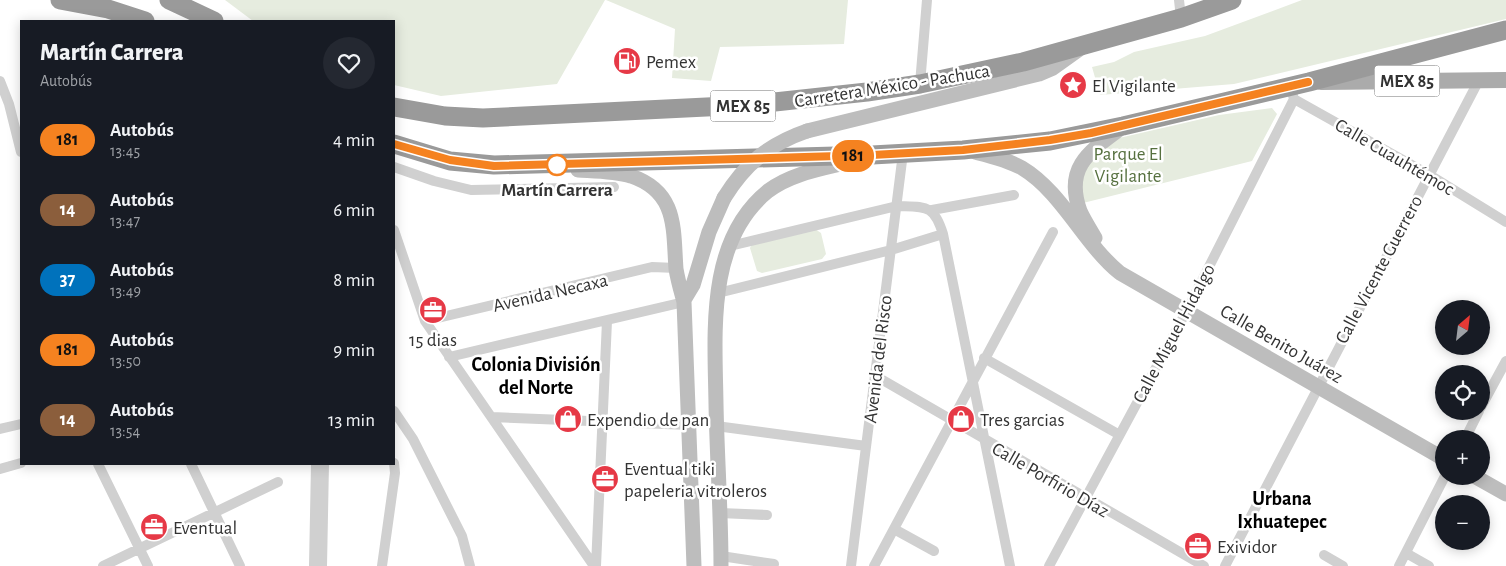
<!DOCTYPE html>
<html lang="es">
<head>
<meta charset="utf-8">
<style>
	:root { --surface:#171b24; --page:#242831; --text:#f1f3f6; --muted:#9ea1a6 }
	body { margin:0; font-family:"Alegreya Sans",sans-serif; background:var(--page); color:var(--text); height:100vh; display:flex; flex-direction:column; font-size:19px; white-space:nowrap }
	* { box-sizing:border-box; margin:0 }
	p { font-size:16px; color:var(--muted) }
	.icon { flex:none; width:28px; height:28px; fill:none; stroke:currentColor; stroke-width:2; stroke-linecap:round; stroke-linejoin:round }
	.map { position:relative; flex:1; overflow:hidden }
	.drawer { position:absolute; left:20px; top:20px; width:375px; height:445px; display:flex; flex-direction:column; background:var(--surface); border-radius:0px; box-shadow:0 2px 12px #0003 }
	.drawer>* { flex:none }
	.badge { padding:0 10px; border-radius:16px; font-size:18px; line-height:32px }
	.needle { width:32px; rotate:28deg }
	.buttons { position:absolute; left:1435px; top:300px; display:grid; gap:10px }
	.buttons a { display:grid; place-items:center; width:55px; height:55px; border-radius:50%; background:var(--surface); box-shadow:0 2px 12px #0003; font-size:25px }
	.map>.badge { position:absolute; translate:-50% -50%; box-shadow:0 0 0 2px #fff }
	.round { display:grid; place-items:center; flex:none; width:52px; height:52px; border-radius:26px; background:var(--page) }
	.overview { display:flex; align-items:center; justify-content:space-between; height:85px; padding:0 20px }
	h1 { font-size:24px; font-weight:800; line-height:38px }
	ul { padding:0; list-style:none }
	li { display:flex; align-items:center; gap:15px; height:70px; padding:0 20px }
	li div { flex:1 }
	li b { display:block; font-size:19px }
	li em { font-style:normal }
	li .badge { min-width:55px; font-weight:700; text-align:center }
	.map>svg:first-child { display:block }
</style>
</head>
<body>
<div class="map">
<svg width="1506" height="566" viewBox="0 0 1506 566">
	<rect width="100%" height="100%" fill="#fff"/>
	<path fill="#e6ecdf" d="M225,0H605L557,84L441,96L394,85V21H253Z
		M606,0H848L844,44L720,47L711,81L672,78L675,29Z
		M1302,0H1506V19L1234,84L1100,95L1092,67L1114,62L1134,52L1205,36Z
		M1272,108L1277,114L1252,161L1083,203L1080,170L1106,141L1219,115Z
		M815,229L821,233L826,254L822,259L762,273L757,271L750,248L752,244Z"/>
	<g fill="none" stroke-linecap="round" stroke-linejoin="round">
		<path stroke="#d0d0d0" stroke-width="10" d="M1179,0L1181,18
			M0,81L9,104L21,152
			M920,84L927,0
			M1292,92L1294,99L1428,174L1506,222
			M394,167L434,181L471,190L614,187
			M932,210L1014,195
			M394,230L425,321L594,566
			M730,246L897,206C926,207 934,204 943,234L1010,566
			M718,293L891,250L943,234
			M425,321L652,267L676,268
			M449,357L684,302
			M984,358L1118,434
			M874,375L1204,566
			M1481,407L1506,361
			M394,411L413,439L462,536L470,566
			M492,417L689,425
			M716,426L866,446
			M0,429L21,424
			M1465,439L1479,411
			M98,464L148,566
			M191,464L240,566
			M0,469L21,463
			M720,513L767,515
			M894,529L934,551
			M1406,553L1429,566
			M1324,555L1343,566
			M721,556L774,564
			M103,566L278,482
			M314,566L316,464
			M322,566L324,464
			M382,566L395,473L394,463
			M596,566L607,321
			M851,566L903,153
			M874,566L1053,232
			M1049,566L1186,312L1294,99
			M1225,566L1479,80
			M1399,566L1445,476"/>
		<path stroke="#bdbdbd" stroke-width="15" d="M807,131L1039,74L1053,68L1081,48
			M975,152C991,156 1008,160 1022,168C1062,192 1084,244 1120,273L1444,459
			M578,170C595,171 615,171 631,176C678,192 673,229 676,269C678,281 681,291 684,302L694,566
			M1095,238C1090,229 1084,220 1080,211C1064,167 1090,151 1121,128
			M684,300L693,285L709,232L724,198
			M1474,476L1506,494
			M721,566C721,512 717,458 716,404C715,333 706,241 768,191C793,172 827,168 857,160"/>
		<path stroke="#ababab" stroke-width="16" d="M1321,82L1506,80"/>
		<path stroke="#9a9a9a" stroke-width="19" d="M60,0L108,9L145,21
			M169,0L214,21
			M394,107L445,116L483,118L747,105L867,92L920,84L1023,62L1181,18L1232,0
			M394,144L450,161L494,165L872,155L963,150L1050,141L1123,126L1309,82L1506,30"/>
		<path stroke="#bdbdbd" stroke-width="15" d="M724,198C745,164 769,144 807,131"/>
	</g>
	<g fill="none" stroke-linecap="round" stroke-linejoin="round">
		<g stroke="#fff" stroke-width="11">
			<path id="line" d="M394,144L450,160L494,166L872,155L963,150L1050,140L1091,133L1308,82"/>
		</g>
		<use href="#line" stroke="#f58220" stroke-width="8"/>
	</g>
	<defs>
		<g id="fuel-disc" transform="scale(1.4375)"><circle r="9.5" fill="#e63946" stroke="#fff"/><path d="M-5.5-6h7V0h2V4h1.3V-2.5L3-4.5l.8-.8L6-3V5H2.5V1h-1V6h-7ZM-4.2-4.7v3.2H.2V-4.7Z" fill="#fff"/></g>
		<g id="sight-disc" transform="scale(1.4375)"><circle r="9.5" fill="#e63946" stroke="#fff"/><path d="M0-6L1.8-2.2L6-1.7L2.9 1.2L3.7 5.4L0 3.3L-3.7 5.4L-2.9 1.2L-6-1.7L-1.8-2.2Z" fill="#fff"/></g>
		<g id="office-disc" transform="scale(1.4375)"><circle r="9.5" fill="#e63946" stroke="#fff"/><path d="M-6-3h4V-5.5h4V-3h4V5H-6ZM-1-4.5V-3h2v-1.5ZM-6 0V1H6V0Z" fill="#fff"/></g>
		<g id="shop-disc" transform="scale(1.4375)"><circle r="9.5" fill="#e63946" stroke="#fff"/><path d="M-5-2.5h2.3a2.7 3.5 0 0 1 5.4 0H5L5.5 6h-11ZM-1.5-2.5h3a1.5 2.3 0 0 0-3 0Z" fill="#fff"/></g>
	</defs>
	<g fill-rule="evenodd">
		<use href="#fuel-disc" x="627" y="61"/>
		<use href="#sight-disc" x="1073" y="85"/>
		<use href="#office-disc" x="433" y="310"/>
		<use href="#shop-disc" x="568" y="419"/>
		<use href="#shop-disc" x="961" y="419"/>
		<use href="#office-disc" x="605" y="479"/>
		<use href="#office-disc" x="154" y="527"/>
		<use href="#office-disc" x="1198" y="546"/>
	</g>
	<circle fill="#fff" stroke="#f58220" stroke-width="2.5" cx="557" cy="165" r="10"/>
	<g text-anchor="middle" stroke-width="5" stroke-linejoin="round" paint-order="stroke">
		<g fill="#fff" stroke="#707070" stroke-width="1">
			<rect x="1374.5" y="65.5" width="65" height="31" rx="4"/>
			<rect x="710.5" y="90.5" width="65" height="31" rx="4"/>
		</g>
		<g font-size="18" font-weight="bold" fill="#333">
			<text x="1407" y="87">MEX 85</text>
			<text x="743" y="112">MEX 85</text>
		</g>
		<g font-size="19" fill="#333" stroke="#fff" text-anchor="start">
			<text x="646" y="68">Pemex</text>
			<text x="1092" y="92">El Vigilante</text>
			<text x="433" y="346" text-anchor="middle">15 dias</text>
			<text x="587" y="426">Expendio de pan</text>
			<text x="980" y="426">Tres garcias</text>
			<text x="624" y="475">Eventual tiki<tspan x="624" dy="22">papeleria vitroleros</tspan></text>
			<text x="173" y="534">Eventual</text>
			<text x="1217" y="553">Exividor</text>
		</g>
		<g font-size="19" fill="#333" stroke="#fff">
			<text transform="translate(892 85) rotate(-9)" y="7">Carretera México - Pachuca</text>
			<text transform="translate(1395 156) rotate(30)" y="7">Calle Cuauhtémoc</text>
			<text transform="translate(1378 269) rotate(-62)" y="7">Calle Vicente Guerrero</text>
			<text transform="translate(550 292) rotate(-13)" y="7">Avenida Necaxa</text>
			<text transform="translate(1173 333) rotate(-62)" y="7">Calle Miguel Hidalgo</text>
			<text transform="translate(1282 343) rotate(30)" y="7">Calle Benito Juárez</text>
			<text transform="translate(877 359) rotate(-83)" y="7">Avenida del Risco</text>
			<text transform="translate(1051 479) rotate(30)" y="7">Calle Porfirio Díaz</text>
		</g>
		<g font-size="19" fill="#56703f" stroke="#fff">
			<text x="1128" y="160">Parque El<tspan x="1128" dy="22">Vigilante</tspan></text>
		</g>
		<g font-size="19" font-weight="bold" fill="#333" stroke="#fff">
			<text x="557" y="196">Martín Carrera</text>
		</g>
		<g font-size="20" font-weight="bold" fill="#000" stroke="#fff">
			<text x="536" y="371">Colonia División<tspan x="536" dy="23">del Norte</tspan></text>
			<text x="1282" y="505">Urbana<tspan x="1282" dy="23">Ixhuatepec</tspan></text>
		</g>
	</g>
</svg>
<div class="buttons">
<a><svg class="needle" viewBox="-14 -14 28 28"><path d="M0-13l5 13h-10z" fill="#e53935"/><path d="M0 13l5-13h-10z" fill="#9ea1a6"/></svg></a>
<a><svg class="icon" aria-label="locate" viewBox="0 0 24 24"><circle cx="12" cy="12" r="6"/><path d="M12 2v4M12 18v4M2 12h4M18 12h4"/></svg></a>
<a>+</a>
<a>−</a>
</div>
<b class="badge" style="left:853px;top:156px;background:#f58220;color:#111">181</b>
<section class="drawer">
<div class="overview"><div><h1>Martín Carrera</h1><p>Autobús</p></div><a class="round"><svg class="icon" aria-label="heart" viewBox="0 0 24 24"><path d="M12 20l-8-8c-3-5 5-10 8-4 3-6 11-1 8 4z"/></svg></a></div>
<ul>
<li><span class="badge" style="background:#f58220;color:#111">181</span><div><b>Autobús</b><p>13:45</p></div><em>4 min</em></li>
<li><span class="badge" style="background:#8b5e3c;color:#fff">14</span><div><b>Autobús</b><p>13:47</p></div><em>6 min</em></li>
<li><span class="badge" style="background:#0072bc;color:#fff">37</span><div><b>Autobús</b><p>13:49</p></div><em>8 min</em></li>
<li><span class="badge" style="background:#f58220;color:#111">181</span><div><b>Autobús</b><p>13:50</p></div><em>9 min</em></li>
<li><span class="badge" style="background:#8b5e3c;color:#fff">14</span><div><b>Autobús</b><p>13:54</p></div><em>13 min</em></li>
</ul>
</section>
</div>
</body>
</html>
